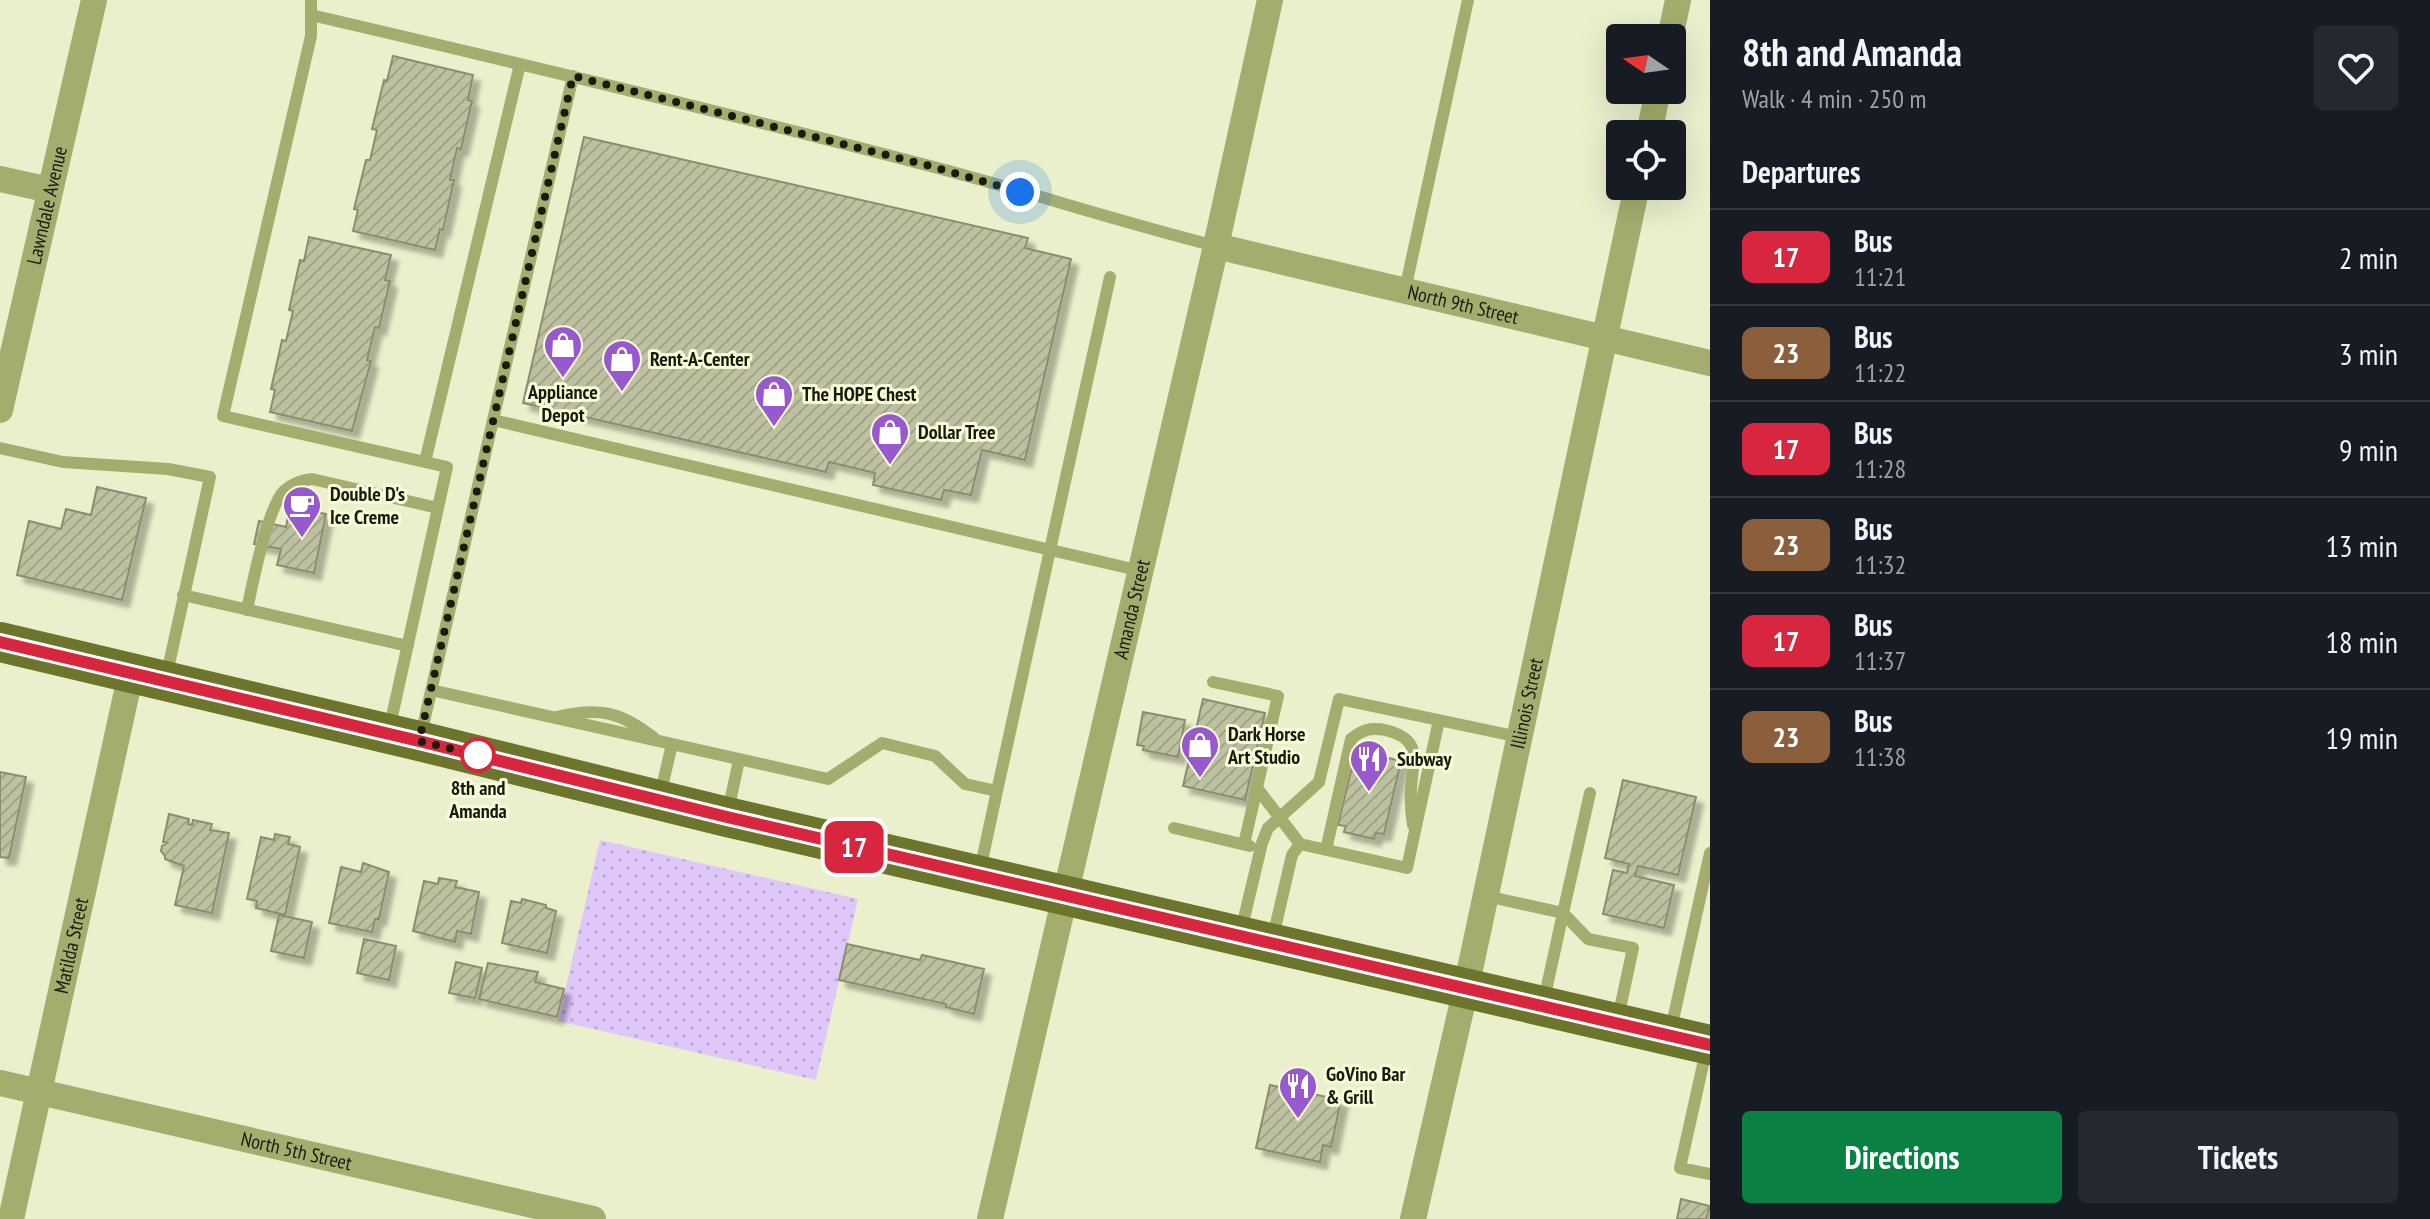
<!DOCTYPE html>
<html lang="en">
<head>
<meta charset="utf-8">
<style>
	:root { --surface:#171b24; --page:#242831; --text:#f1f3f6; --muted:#9ea1a6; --line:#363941; --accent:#0b8043 }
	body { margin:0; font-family:"PT Sans Narrow",sans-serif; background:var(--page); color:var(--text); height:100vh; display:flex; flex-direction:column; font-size:30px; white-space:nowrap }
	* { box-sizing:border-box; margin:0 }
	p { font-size:26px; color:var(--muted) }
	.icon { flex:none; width:44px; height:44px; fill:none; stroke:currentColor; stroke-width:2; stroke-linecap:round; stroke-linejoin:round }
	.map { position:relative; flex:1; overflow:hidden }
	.drawer { display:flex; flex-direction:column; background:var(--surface); width:720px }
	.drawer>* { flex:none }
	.badge { padding:0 16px; border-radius:12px; font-size:28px; line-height:52px }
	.needle { width:52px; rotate:283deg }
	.fabs { position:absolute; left:1606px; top:24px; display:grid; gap:16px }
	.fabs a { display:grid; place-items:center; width:80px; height:80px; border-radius:8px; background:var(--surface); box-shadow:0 8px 32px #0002; font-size:40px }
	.you { position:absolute; width:40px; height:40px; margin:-20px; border:6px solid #fff; border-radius:50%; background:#1a73e8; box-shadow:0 0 0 12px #1a73e833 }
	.map>.badge { position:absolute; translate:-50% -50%; box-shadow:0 0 0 4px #fff }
	h2 { padding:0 32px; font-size:30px; line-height:72px }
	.round { display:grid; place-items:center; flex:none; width:84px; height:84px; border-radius:8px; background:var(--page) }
	.head { display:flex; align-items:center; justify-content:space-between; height:136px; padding:0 32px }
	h1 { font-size:38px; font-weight:700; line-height:60px }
	.cta { display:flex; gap:16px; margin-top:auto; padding:16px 32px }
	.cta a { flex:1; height:92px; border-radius:8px; background:var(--accent); color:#fff; font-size:32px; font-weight:700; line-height:92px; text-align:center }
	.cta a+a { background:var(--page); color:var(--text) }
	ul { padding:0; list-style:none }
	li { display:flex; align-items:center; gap:24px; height:96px; padding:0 32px; border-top:2px solid var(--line) }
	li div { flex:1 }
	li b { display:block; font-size:30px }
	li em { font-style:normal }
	li .badge { min-width:88px; font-weight:700; text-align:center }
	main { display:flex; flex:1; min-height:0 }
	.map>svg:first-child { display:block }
</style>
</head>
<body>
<main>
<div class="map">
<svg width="1710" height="1219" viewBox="0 0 1710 1219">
	<defs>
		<pattern id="grass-dots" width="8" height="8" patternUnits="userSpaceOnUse" patternTransform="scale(2)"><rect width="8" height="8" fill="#dfc8f9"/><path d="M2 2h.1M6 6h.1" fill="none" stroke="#bfabd4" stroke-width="1.8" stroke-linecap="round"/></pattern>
		<pattern id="building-hatch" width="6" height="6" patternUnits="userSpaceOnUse" patternTransform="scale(2)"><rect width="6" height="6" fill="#bdc1a0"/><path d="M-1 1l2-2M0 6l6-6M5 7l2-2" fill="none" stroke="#a2a589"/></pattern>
		<filter id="shadow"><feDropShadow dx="7" dy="7" stdDeviation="2" flood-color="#0004"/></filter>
	</defs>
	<rect width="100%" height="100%" fill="#eaefcc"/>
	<path fill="url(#grass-dots)" d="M600,840L858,899L816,1080L558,1021Z"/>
	<path fill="url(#building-hatch)" stroke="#8a8e6e" stroke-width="2" filter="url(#shadow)" d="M393,56L473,75L468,100L472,101L461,149L457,148L450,180H454L443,230L440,229L435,250L353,231L358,210L354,209L366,160H370L377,130L372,129L384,80L387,81Z
		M584,137L1028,238L1025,248L1071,259L1025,460L982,450L971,495L944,490L941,500L873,485L875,473L829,462L826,472L523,403Z
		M309,237L391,255L385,280L390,281L379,328L375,327L367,360L371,361L352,431L270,412L275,390L271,389L282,340L286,341L293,311L289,310L300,260L304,261Z
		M97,487L146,498L122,600L17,575L29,521L61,529L66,509L91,515Z
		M290,506L326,514L314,573L277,565L281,549L254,544L259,521L286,527Z
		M1203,699L1265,713L1245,800L1183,786Z
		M1143,712L1185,720L1178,757L1143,750L1144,746L1137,745Z
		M1356,750L1401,761L1384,834L1376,833L1374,839L1344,832L1346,826L1338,825Z
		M0,772L26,777L9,858L0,857Z
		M1623,780L1696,797L1678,875L1638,866L1635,876L1674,885L1664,928L1603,914L1613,870L1627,873L1629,864L1605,858Z
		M169,814L189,819L188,824L192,825L193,820L212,824L210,830L229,833L212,913L175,905L184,866L165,859V856L161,851L162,846L167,843L163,842Z
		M275,834L290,837L288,844L300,847L285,915L256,908L257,901L247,899L261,837L274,840Z
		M363,863L389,872L379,919H375L372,932L329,923L341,867L361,872Z
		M439,878L457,881L455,887L479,892L471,934L457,931L455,942L413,931L424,881L438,884Z
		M522,899L546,905V908L556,911L547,953L502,943L511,901L521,903Z
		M279,915L312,922L304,958L271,951Z
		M364,939L396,946L389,980L357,973Z
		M847,944L920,960L922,955L984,969L974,1014L946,1007V1004L839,980Z
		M456,962L482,968L475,998L449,993Z
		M488,963L538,972L535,982L564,989L557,1017L479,999Z
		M1270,1085L1341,1100L1331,1147L1323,1145L1320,1162L1256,1148Z
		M1681,1199L1710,1206L1706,1219H1677Z"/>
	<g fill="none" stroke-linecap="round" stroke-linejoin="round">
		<path stroke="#a5ad6e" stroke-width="12" d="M311,0V36L223,416L447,467L389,730
			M311,15C518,63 724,112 930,166C1026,191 1120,222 1216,246
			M1405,290L1468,0
			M493,420L573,76
			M0,448L63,462L168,469L210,477L166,678
			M425,462L520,64
			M183,595L408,646
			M247,610C252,585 268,507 284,491C293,483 301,480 312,479L438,508
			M1213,682L1278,696L1244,844
			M431,690L828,779L882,743L935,756L965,784L997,791L1110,277
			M556,717C598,707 620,711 654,738
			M421,735L493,420L1141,571
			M1257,788L1300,844L1407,868L1439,720
			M660,796L672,744
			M728,811L739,760
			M1174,828L1250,846
			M1326,850L1351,739C1362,730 1371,727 1385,730C1423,739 1413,759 1411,788C1410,801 1411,813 1413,825
			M980,870L997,791
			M1486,896L1563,913L1590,793
			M1563,913L1588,939L1633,948L1618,1018
			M1241,931L1262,843L1268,828L1319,782L1339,699L1519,737
			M1273,937L1292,855L1300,844
			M1544,1000L1563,913
			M1671,1029L1710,853
			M1706,1051L1680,1168L1710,1174"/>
		<g stroke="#a5ad6e" stroke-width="26">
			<path d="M1670,38L1678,0"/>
			<path d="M1649,134L1658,90"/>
			<path d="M0,179L50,190"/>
			<path id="s1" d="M1216,246L1710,363"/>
			<path id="s2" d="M0,410L94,0"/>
			<path id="s3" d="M0,1083L593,1219"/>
			<path id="s4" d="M11,1219L131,673"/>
			<path id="s5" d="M990,1219L1216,246L1270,0"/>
			<path id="s6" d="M1413,1219L1466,988L1637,186"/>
		</g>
		<path stroke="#6d742b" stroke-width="40" d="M0,642L419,741L727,817L1710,1045"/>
	</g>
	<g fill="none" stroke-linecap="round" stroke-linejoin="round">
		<g stroke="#fff" stroke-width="18">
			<path id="line" d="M0,642L419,741L727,817L1710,1045"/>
		</g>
		<use href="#line" stroke="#d7263d" stroke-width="12"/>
		<path stroke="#191b0e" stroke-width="8" stroke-dasharray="0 14.4" d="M478,755L419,741L573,76L934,167L1020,192"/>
	</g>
	<defs>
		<g id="shop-pin" transform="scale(2)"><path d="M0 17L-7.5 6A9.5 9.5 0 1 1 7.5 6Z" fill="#9858ce" stroke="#f7fcd9"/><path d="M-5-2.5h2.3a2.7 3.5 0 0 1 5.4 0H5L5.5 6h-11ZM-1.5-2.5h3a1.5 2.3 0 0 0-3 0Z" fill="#fff"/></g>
		<g id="cafe-pin" transform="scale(2)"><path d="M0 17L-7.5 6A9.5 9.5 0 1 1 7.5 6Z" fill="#9858ce" stroke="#f7fcd9"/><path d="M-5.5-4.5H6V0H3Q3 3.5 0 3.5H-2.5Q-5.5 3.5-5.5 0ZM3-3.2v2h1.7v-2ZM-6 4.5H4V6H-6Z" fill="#fff"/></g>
		<g id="restaurant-pin" transform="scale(2)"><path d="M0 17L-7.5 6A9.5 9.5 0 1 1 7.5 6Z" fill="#9858ce" stroke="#f7fcd9"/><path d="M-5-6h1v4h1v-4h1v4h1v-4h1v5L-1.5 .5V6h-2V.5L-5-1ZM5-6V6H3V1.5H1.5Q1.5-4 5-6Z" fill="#fff"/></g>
	</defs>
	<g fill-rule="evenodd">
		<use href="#shop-pin" x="563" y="345"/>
		<use href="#shop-pin" x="622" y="359"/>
		<use href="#shop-pin" x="774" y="394"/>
		<use href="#shop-pin" x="890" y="432"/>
		<use href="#cafe-pin" x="302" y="505"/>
		<use href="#shop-pin" x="1200" y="745"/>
		<use href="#restaurant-pin" x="1369" y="759"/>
		<use href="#restaurant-pin" x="1298" y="1086"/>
	</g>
	<circle fill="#fff" stroke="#d7263d" stroke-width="4" cx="478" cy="755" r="16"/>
	<g text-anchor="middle" stroke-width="6" stroke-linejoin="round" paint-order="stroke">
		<g font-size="20" fill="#191b0e" stroke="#f7fcd9">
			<text dy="7" stroke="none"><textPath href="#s2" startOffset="210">Lawndale Avenue</textPath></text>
			<text dy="7" stroke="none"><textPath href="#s1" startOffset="254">North 9th Street</textPath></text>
			<text dy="7" stroke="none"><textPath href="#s5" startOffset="626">Amanda Street</textPath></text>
			<text dy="7" stroke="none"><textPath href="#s6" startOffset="528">Illinois Street</textPath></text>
			<text dy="7" stroke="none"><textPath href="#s4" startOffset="280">Matilda Street</textPath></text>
			<text dy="7" stroke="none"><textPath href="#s3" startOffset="304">North 5th Street</textPath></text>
		</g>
		<g font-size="20" font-weight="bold" fill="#191b0e" stroke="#f7fcd9" text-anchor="start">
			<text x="650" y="366">Rent-A-Center</text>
			<text x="563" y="399" text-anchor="middle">Appliance<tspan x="563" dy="23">Depot</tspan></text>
			<text x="802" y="401">The HOPE Chest</text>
			<text x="918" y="439">Dollar Tree</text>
			<text x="330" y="501">Double D's<tspan x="330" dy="23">Ice Creme</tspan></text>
			<text x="1228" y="741">Dark Horse<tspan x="1228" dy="23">Art Studio</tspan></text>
			<text x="1397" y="766">Subway</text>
			<text x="1326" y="1081">GoVino Bar<tspan x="1326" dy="23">&amp; Grill</tspan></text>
		</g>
		<g font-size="20" font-weight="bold" fill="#191b0e" stroke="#f7fcd9">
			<text x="478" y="795">8th and<tspan x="478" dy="23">Amanda</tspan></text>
		</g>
	</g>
</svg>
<div class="fabs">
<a><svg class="needle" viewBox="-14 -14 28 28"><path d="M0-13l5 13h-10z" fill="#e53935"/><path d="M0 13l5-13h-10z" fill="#9ea1a6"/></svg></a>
<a><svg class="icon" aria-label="locate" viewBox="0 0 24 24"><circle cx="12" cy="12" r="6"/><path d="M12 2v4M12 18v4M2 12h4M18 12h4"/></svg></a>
</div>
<div class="you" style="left:1020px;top:192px"></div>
<b class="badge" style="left:854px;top:847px;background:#d7263d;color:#fff">17</b>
</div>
<section class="drawer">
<div class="head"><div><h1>8th and Amanda</h1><p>Walk · 4 min · 250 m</p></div><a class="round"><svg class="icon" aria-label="heart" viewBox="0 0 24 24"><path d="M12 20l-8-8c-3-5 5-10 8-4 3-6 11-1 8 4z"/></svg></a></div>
<h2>Departures</h2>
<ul>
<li><span class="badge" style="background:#d7263d;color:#fff">17</span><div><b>Bus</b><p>11:21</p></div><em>2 min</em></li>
<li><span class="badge" style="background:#8b5e3c;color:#fff">23</span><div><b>Bus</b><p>11:22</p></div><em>3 min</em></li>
<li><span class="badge" style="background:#d7263d;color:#fff">17</span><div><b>Bus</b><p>11:28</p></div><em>9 min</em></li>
<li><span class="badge" style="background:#8b5e3c;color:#fff">23</span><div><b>Bus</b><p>11:32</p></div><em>13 min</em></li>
<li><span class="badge" style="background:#d7263d;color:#fff">17</span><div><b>Bus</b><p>11:37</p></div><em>18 min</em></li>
<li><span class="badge" style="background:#8b5e3c;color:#fff">23</span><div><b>Bus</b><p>11:38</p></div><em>19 min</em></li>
</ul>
<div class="cta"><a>Directions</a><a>Tickets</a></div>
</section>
</main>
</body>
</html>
